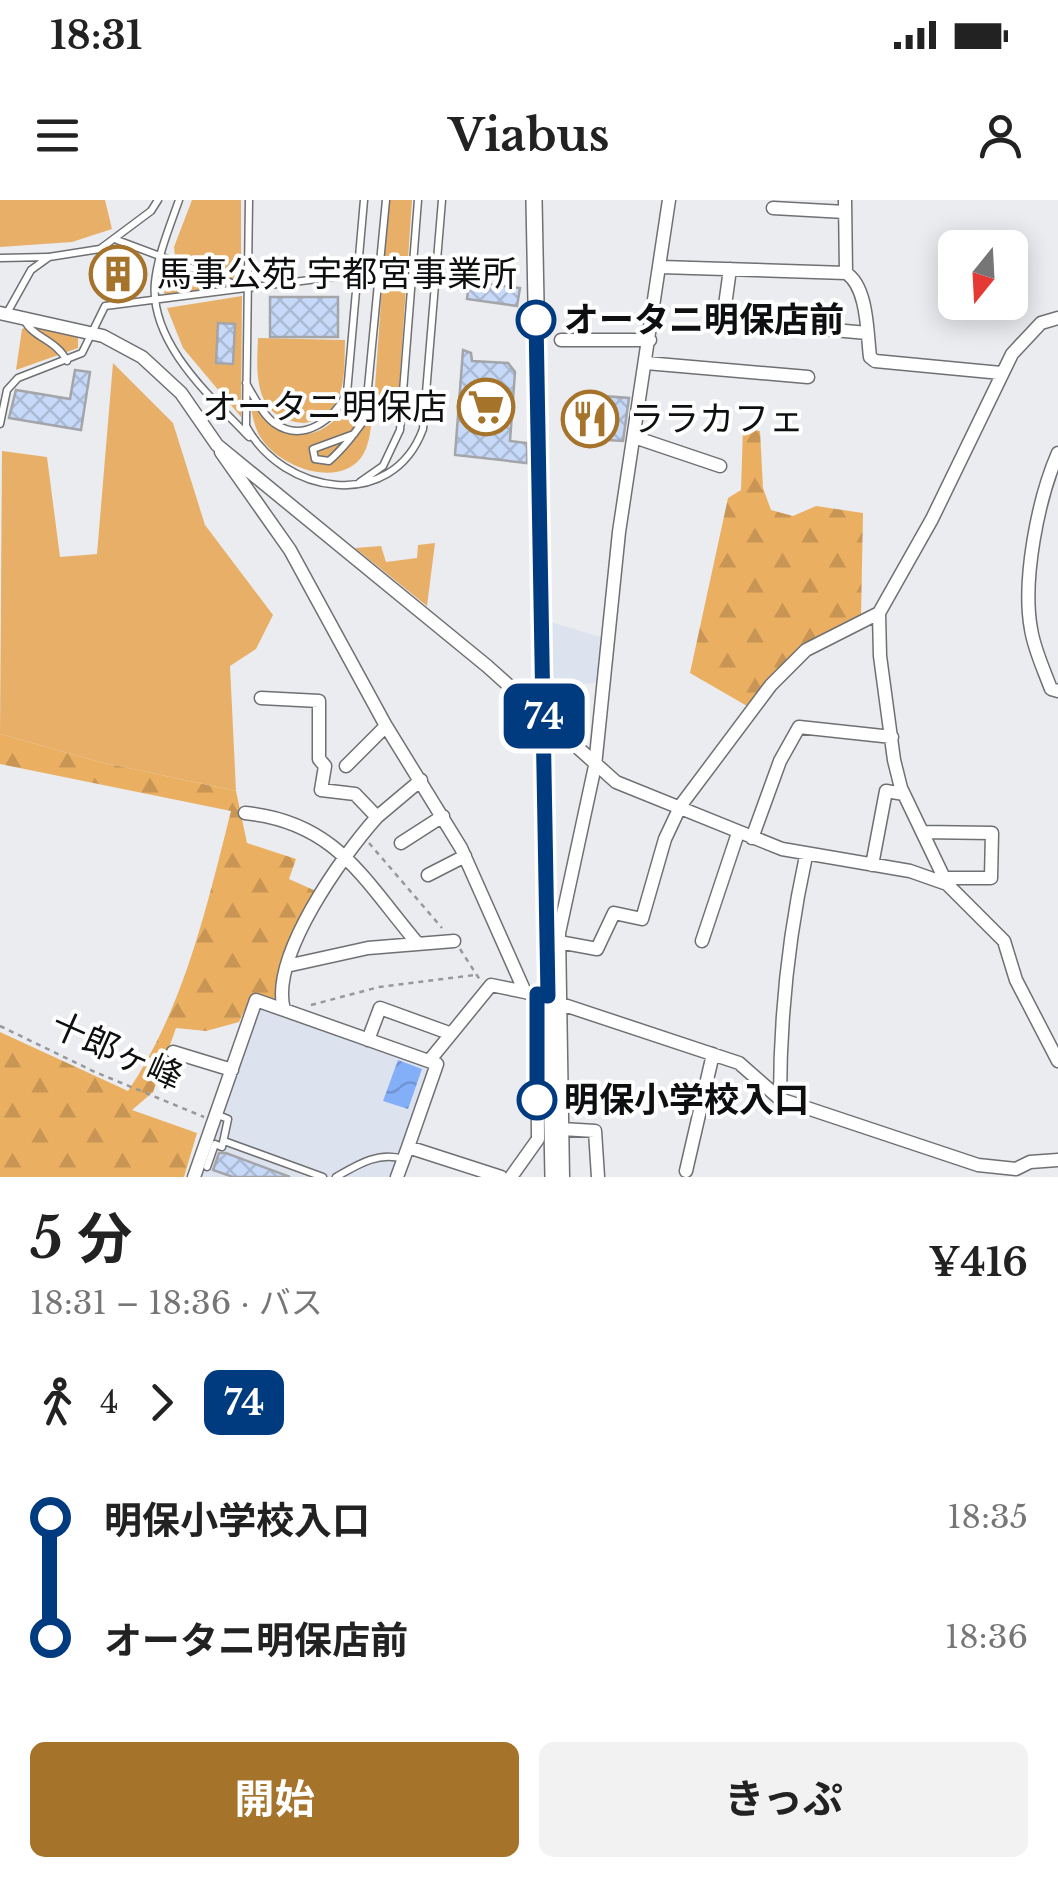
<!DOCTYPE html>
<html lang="ja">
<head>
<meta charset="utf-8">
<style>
	:root { --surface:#fff; --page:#f2f2f2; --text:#222; --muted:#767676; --accent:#a6732b }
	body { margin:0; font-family:"Libre Baskerville","Noto Sans JP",serif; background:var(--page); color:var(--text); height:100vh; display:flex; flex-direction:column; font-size:38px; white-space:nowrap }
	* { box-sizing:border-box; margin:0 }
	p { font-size:32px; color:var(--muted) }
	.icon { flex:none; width:55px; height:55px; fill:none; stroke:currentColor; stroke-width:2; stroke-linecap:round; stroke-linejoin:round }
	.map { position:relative; height:977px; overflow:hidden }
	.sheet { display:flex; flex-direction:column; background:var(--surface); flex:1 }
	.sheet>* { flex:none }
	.badge { padding:0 20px; border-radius:15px; font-size:35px; line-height:65px }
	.needle { width:65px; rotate:198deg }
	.controls { position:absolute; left:938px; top:30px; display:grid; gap:20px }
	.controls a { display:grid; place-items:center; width:90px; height:90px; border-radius:15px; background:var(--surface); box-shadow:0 5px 25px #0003; font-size:50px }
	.map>.badge { position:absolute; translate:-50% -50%; box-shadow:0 0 0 5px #fff }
	.legs { display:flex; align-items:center; gap:15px; height:110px; padding:0 30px; font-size:32px }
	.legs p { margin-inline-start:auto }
	.head { display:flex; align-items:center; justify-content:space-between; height:170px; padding:0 30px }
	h1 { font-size:55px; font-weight:700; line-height:75px }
	.cta { display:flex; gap:20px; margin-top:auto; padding:20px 30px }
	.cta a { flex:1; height:115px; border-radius:15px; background:var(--accent); color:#fff; font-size:40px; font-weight:700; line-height:115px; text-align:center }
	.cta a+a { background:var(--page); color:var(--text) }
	ul { padding:0 30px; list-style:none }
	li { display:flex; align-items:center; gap:35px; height:120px; font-size:38px }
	li i { display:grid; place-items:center; width:15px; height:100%; margin:0 12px; background:currentColor }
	li i::after { content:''; width:25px; height:25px; margin:-12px; border:8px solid; border-radius:50%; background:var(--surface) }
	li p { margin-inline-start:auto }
	li:first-child i { background:linear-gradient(#0000 50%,currentColor 0) }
	li:last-child i { background:linear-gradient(currentColor 50%,#0000 0) }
	.status { display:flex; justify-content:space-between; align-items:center; height:70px; padding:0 50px; background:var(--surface); direction:ltr }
	.status svg { height:28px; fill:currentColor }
	header { display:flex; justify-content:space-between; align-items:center; height:130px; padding:0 30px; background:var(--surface); font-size:45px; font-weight:700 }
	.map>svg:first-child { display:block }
</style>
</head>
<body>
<div class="status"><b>18:31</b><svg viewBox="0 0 49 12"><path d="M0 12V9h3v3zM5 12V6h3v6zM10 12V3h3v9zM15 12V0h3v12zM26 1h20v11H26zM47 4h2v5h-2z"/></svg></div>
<header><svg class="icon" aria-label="menu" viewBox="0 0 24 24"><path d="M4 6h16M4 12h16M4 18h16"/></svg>Viabus<svg class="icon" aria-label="person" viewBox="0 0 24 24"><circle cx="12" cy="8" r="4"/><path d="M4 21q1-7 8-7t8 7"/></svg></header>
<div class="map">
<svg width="1058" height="977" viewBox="0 0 1058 977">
	<defs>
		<pattern id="forest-firs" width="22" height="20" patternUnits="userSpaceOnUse" patternTransform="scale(2.5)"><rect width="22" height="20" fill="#ebaf62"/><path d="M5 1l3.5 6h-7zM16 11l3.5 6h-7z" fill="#c89554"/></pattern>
		<pattern id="water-waves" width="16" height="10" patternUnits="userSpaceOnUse" patternTransform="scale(2.5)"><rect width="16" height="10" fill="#83aef8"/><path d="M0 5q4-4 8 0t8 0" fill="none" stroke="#7094d4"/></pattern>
		<pattern id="building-cross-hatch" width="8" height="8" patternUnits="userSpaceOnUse" patternTransform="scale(2.5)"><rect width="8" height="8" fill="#c7d9f8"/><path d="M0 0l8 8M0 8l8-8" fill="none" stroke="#aab9d4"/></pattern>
	</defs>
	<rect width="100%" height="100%" fill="#eaecf0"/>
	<path fill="#dde3ee" d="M550,422L605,438L601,483L552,484Z
		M264,807L429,864L431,870L393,977H195L256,811Z"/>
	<path fill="#e7af68" d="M0,0H105L112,29L72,42L0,47Z
		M192,0H241V82L175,56L174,47Z
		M388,0H412L398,204L374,202Z
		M167,65L233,88L164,96Z
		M242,96L241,217L183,148L167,108Z
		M31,125L78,135V148L16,170L22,129Z
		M258,138L345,140C344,175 348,215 304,223C254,219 256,177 258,138Z
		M113,163L173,223L205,325L273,415L256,449L230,466L236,591L100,562L0,534L2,251L47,257L60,357L97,354Z
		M249,196C277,240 316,251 349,203L373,206C371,223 371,246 360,259C335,288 281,266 263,241C253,228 252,211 249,196Z
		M435,343L427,406L355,348L381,346L386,362L417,358L418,345Z"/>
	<path fill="url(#forest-firs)" d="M743,228L760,231L763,288L771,310L793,316L816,306L863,313L861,417L826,438L801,446L747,506L690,473L728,298L741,290Z
		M0,534L100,562L236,591L247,643L296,659L289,679L318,692L282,800L252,795L239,822L206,831L176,828L153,892L132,910L197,933L184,977H0V832L128,891C184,808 207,706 231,611L0,564Z"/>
	<path fill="url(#water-waves)" d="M398,860L422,869L408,909L383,901Z"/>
	<path fill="url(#building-cross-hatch)" stroke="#a3a5a9" stroke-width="2.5" d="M105,59H131V90L105,89Z
		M469,82L520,88L517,106L467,99Z
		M270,97H338V137H270Z
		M218,123L235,124L233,164L216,163Z
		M463,150L471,153L472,161L508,163L515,172L510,241L527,243V263L455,255Z
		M75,170L90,172L81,230L9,218L16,190L70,199Z
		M577,194L629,198L623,241L574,238Z
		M219,953H226L290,977H233L213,970Z"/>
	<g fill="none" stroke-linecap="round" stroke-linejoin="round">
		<g stroke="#6e7073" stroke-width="9">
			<path id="service" d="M179,0C170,26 158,54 155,82C149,143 211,197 249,237
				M249,0L246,226C283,295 392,313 423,229L442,0
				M117,40L245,88
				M0,58L48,57
				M7,113L31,70L49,57L100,49L151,11L158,0
				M24,119C32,138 56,139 67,161
				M246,183C253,195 262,214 274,223C304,244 334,219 347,193L364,0
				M0,224L7,190L18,178L82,153L105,106L357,74
				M354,234L313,249L315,259L329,261C343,249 354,234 365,219L386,0
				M360,282L383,266L400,230L418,0
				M224,941L323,977
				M207,967L215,944L222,947L228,919L218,915
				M336,977C357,965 379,951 403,959"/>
		</g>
		<g stroke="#6e7073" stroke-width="15">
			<path id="minor" d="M845,0L846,73C868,87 867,133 870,157L875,161L1001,173
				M773,8L845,12
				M661,67L846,73
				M730,69L723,120L867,133
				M0,113L103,136L142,157L181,193L217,245L487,466L616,582L782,649L910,671L947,684L1004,741L1016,780L1058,861
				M561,140H650
				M646,163L808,177
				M634,237L720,266
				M221,252L290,350L386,526L461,648L525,792L739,863L780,899L978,965L1016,969L1030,962L1058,960
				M1058,253C1038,299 1022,380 1031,429C1034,449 1044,470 1051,489L1058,491
				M261,498L319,501V559L325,566L321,590L355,594L377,617L421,580
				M346,566L386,526
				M245,613C336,622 363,679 418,744
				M922,632L992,633L991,678H944
				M752,638L780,561L799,527L892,537
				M401,643L443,616
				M872,665L886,591L904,594
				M428,675L465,656
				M947,684L901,588L894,560L880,456L879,413L932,319L1012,154L1041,123L1058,118
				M702,741L738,633
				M559,742L597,749L614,713L642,719L665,639L681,605L771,485L806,450L879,413
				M291,765L368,748L454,741
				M284,810C269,757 343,655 377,617
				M368,840L380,808L449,833
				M173,852L232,870
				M429,861L491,785L525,792
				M780,899C780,814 788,738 806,656
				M562,929L595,931L598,977
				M686,971L713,854
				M194,977L256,800L437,864L408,947
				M397,977L408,947L501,977
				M511,977L538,939L537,794
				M563,977L559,733L595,566L619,332L669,0"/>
		</g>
		<g stroke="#6e7073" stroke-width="18">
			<path id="tertiary" d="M534,0L553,977"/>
		</g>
		<path stroke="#97989b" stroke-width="2.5" stroke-dasharray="5 5" stroke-linecap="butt" d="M369,643L442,728
			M460,749L480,780
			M311,805L379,787L475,775
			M0,826L95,872L204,917"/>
		<use href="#service" stroke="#fff" stroke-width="6"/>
		<use href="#minor" stroke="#fff" stroke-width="12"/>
		<use href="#tertiary" stroke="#fff" stroke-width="15"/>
	</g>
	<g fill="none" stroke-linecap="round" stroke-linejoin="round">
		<g stroke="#fff" stroke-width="22">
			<path id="line-1" d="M536,120L548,796L537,794V900"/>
		</g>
		<use href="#line-1" stroke="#003b80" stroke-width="15"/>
	</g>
	<defs>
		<g id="building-ring" transform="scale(2.875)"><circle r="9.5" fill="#fff" stroke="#a6732b" stroke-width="1.5"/><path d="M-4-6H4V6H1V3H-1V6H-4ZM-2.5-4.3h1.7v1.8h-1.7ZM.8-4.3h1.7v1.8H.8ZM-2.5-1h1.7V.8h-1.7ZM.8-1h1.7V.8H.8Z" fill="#a6732b"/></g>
		<g id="supermarket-ring" transform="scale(2.875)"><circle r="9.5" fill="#fff" stroke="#a6732b" stroke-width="1.5"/><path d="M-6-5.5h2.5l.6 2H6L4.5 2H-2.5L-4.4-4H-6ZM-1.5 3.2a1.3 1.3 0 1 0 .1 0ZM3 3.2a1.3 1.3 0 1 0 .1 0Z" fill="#a6732b"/></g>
		<g id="restaurant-ring" transform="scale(2.875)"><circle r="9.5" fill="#fff" stroke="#a6732b" stroke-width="1.5"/><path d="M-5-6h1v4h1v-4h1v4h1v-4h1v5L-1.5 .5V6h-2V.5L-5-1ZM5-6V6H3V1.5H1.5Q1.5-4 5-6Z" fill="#a6732b"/></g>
	</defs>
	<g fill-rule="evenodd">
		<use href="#building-ring" x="118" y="74"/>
		<use href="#supermarket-ring" x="486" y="207"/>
		<use href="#restaurant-ring" x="590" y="219"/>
	</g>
	<g fill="#fff" stroke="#003b80" stroke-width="5">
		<circle cx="536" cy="120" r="18"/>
		<circle cx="537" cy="900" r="18"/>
	</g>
	<g text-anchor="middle" stroke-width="8" stroke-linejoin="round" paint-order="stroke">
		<g font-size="35" fill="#0e0f10" stroke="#fff" text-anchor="start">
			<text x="157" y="86">馬事公苑 宇都宮事業所</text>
			<text x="447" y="219" text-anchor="end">オータニ明保店</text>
			<text x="629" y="231">ララカフェ</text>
		</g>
		<g font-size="35" font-weight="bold" fill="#0e0f10" stroke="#fff" text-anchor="start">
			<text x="564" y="132">オータニ明保店前</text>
			<text x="564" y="912">明保小学校入口</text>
		</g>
		<g font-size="35" fill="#0e0f10" stroke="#fff">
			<text transform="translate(117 851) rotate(24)" y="12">十郎ヶ峰</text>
		</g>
	</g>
</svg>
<div class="controls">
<a><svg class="needle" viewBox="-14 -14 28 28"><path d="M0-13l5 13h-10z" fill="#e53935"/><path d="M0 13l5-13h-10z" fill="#767676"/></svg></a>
</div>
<b class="badge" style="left:544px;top:516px;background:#003b80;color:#fff">74</b>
</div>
<section class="sheet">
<div class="head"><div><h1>5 分</h1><p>18:31 – 18:36 · バス</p></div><b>¥416</b></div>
<div class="legs"><svg class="icon" aria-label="walk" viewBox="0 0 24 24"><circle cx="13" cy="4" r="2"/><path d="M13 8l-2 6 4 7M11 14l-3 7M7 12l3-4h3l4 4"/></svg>4<svg class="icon" aria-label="forward" viewBox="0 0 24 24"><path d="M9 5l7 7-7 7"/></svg><b class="badge" style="background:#003b80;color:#fff">74</b></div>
<ul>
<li><i style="color:#003b80"></i><b>明保小学校入口</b><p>18:35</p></li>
<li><i style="color:#003b80"></i><b>オータニ明保店前</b><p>18:36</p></li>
</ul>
<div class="cta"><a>開始</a><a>きっぷ</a></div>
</section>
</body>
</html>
